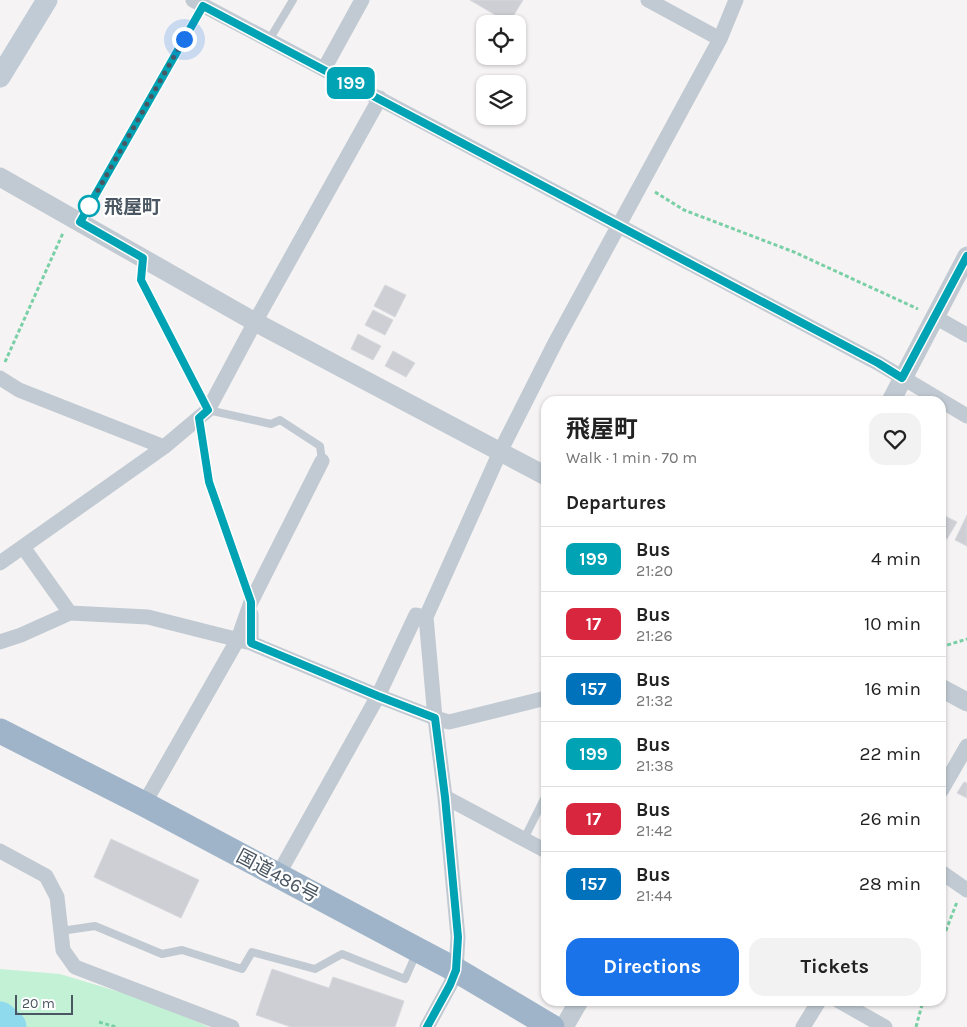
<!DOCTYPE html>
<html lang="en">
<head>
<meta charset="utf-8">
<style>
	:root { --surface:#fff; --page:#f2f2f2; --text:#222; --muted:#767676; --line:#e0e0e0; --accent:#1a73e8 }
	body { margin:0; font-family:Karla,"Noto Sans JP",sans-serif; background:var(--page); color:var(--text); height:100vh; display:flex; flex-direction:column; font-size:19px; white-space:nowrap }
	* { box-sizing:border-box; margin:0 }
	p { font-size:16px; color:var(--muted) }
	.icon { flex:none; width:28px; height:28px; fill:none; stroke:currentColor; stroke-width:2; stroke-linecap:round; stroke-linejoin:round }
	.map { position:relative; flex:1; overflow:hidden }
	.side { position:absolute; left:541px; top:396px; width:405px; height:610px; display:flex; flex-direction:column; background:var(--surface); border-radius:15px; box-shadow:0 1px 4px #0004 }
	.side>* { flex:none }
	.badge { padding:0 10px; border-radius:8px; font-size:18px; line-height:32px }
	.controls { position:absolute; left:476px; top:15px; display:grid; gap:10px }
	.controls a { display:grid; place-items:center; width:50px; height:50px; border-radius:10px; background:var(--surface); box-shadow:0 1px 4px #0004; font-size:25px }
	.scale { position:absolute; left:15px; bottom:12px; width:58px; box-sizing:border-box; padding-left:5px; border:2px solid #4a5661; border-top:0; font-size:14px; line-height:18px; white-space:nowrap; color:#4a5661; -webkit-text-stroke:4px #fff; paint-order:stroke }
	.you { position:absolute; width:25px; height:25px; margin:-12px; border:4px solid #fff; border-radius:50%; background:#1a73e8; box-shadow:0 0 0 8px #1a73e833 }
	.map>.badge { position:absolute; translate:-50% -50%; box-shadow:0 0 0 2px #fff }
	h2 { padding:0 25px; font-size:19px; line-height:45px }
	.round { display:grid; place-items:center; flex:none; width:52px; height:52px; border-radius:15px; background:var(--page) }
	.summary { display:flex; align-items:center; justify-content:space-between; height:85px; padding:0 25px }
	h1 { font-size:24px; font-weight:700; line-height:38px }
	.cta { display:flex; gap:10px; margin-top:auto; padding:10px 25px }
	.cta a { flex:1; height:58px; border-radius:15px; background:var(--accent); color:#fff; font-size:20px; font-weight:700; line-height:58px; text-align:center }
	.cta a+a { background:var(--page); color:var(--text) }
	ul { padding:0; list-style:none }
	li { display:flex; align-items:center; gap:15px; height:65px; padding:0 25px; border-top:1px solid var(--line) }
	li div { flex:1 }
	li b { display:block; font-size:19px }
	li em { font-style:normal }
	li .badge { min-width:55px; font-weight:700; text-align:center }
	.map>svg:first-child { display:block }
</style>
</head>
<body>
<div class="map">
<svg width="967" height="1027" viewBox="0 0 967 1027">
	<rect width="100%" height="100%" fill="#f5f3f3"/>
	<path fill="#c3f1d5" d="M0,969L60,974L153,1002L209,1027H0Z"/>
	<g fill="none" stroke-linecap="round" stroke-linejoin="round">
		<path stroke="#90daee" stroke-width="35" d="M0,1019L9,1027"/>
	</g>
	<path fill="#cdcfd5" stroke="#d7d9de" d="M470,0H523L509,23Z
		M385,285L406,295L395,317L374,306Z
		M373,310L393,320L385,335L365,325Z
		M358,334L381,346L373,360L351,349Z
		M393,351L415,363L406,377L385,366Z
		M943,515L957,522L947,539L941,536V518Z
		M967,515V546L955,540Z
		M964,782L967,783V798L957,793Z
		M111,839L199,880L181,918L94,877Z
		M272,969L329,988L333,977L404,1001L395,1027H291L256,1015Z"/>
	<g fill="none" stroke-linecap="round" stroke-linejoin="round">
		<path stroke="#7ad0a6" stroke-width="3" stroke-dasharray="4 2.5" stroke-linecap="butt" d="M655,192L684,210L794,252L918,309
			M5,362L63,233
			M941,647L967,639
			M941,943L957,902
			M99,1022L116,1027
			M916,1027L923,1001"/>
		<path stroke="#c1cad2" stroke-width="8" d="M269,40L293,0
			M80,222L203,6
			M143,261L141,280L208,410L271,424L280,420L320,446L322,461
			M199,417L209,482L250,600
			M524,839L546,795
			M61,931L95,926L162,954L182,950L242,969L252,952L315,969L342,954L405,979L416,954"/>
		<path stroke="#c1cad2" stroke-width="15" d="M193,0L878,363L967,416
			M648,0L720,39
			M324,69L362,0
			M935,317L967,335
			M0,378L19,390L164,447
			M23,547L70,613
			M0,563L164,447L208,410L255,322L380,98
			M251,614V643L378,696L435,718L449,722L546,698
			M0,642L21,635L70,613L148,617L247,642
			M941,791L967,746
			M445,797L546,851
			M144,804L238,639L251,602L322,461
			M0,851L46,876L57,897L63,950L75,967L232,1027
			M941,872L967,890
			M278,875L378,696L416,615L426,617
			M839,1001L885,1027
			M427,1027L450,985L456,970L458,937L445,797L435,718L426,617L500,452L556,341L720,39L736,0
			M803,1027L819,1001"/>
		<path stroke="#c1cad2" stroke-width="19" d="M0,177L255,322L546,476
			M891,401L967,256
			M941,688L967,702
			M564,1027L579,1001"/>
		<path stroke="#c1cbd6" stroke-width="21" d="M0,77L47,0"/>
		<path stroke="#9fb4c9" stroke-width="25" d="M0,731L144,804L418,950L456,970L552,1027"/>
	</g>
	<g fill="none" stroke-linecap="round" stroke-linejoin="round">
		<g stroke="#fff" stroke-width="11">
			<path id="line" d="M427,1027L450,985L456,970L458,937L445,797L435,718L378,696L251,643V602L209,482L199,418L208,410L141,280L143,258L80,222L203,6L878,363L902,378L967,256"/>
		</g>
		<use href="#line" stroke="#00a3b4" stroke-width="8"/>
		<path stroke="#4a5661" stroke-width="5" stroke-dasharray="0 9" d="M89,206L184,39"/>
	</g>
	<circle fill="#fff" stroke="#00a3b4" stroke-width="2.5" cx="89" cy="206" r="10"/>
	<g text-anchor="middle" stroke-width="4.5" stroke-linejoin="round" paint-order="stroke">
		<g font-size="19" font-weight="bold" fill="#4a5661" stroke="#fff" text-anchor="start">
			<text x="104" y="213">飛屋町</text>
		</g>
		<g font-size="19" fill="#4a5661" stroke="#fff">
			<text transform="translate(278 875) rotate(28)" y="7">国道486号</text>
		</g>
	</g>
</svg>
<div class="controls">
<a><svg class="icon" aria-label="locate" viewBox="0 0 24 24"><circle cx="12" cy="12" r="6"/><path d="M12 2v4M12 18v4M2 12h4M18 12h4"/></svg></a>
<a><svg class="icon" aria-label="layers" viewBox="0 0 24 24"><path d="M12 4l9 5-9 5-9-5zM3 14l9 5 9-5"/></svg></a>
</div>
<div class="scale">20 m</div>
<div class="you" style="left:184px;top:39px"></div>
<b class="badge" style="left:351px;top:83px;background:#00a3b4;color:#fff">199</b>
<section class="side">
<div class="summary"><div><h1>飛屋町</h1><p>Walk · 1 min · 70 m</p></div><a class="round"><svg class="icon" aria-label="heart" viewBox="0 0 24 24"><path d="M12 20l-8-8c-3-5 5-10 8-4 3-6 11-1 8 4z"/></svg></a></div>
<h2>Departures</h2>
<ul>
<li><span class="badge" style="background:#00a3b4;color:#fff">199</span><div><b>Bus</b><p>21:20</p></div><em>4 min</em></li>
<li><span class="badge" style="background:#d7263d;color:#fff">17</span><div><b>Bus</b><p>21:26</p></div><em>10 min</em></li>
<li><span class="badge" style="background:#0072bc;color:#fff">157</span><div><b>Bus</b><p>21:32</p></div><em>16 min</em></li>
<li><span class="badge" style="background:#00a3b4;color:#fff">199</span><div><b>Bus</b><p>21:38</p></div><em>22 min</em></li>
<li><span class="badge" style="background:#d7263d;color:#fff">17</span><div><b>Bus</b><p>21:42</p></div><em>26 min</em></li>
<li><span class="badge" style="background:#0072bc;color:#fff">157</span><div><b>Bus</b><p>21:44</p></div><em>28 min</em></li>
</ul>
<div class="cta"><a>Directions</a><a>Tickets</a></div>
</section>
</div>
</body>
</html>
